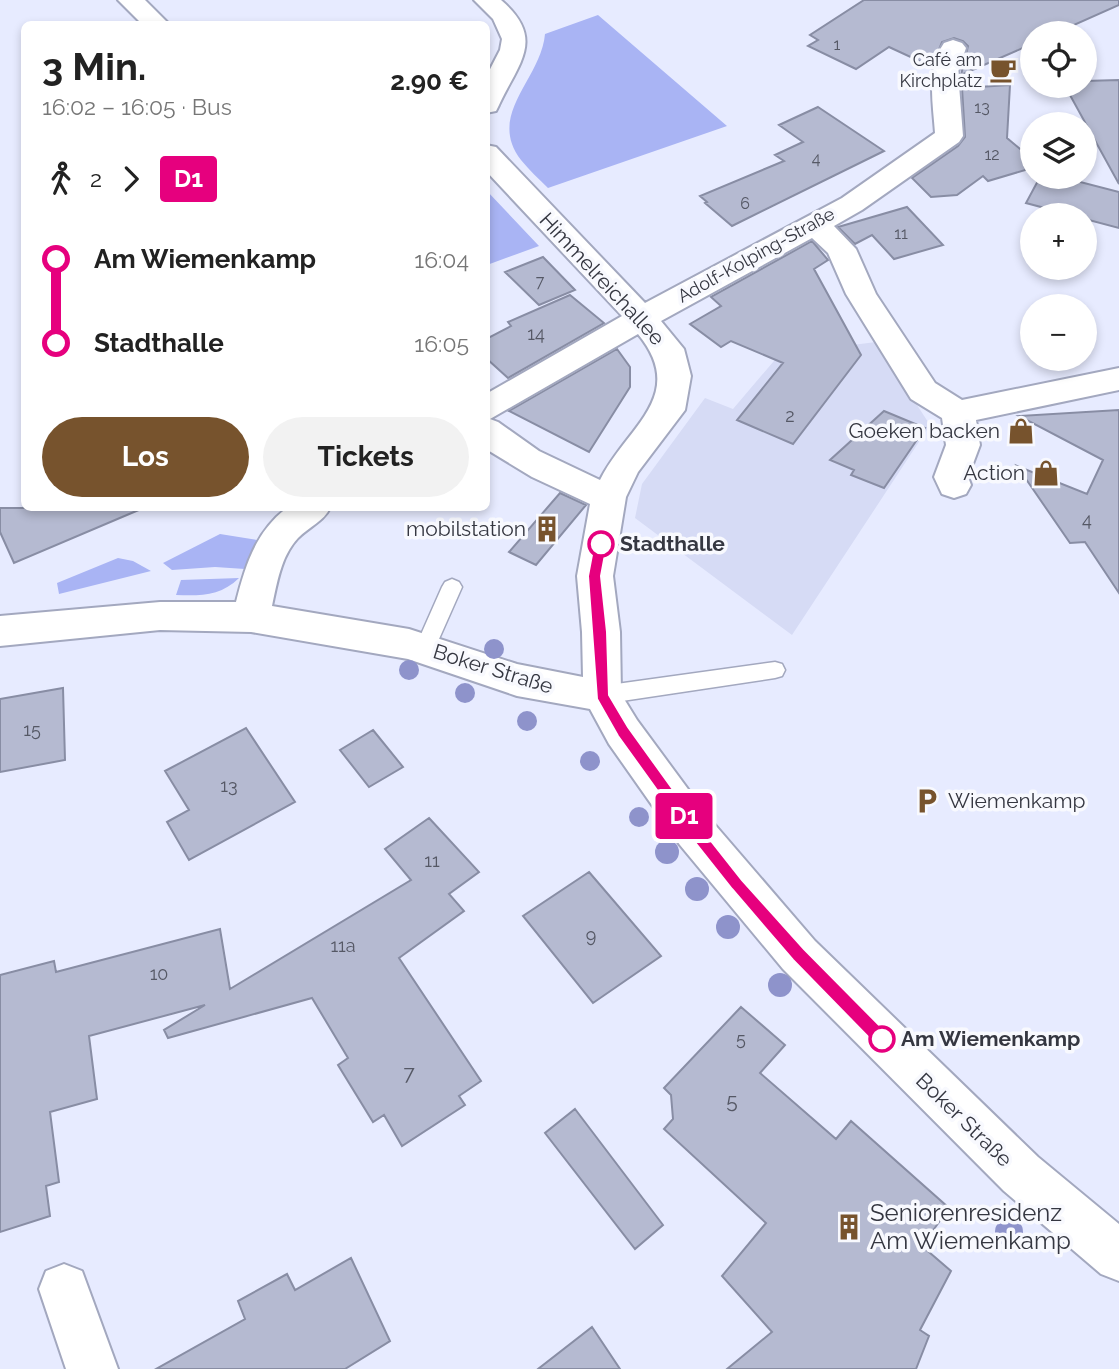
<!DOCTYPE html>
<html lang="de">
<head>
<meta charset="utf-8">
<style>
	:root { --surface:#fff; --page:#f2f2f2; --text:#222; --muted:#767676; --accent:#77532d }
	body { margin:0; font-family:Raleway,sans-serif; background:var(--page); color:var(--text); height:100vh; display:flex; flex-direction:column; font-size:26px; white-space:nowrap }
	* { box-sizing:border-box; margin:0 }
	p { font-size:23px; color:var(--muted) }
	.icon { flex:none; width:38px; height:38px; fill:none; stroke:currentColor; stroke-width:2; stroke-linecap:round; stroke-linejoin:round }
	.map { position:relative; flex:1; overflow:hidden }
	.side { position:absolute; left:21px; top:21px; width:469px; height:490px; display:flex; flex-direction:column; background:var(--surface); border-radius:10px; box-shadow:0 4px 10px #0003 }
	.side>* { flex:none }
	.badge { padding:0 14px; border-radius:5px; font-size:24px; line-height:46px }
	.buttons { position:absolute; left:1020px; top:21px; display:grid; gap:14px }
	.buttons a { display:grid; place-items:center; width:77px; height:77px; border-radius:50%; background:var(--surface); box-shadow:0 4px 10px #0003; font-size:35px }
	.map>.badge { position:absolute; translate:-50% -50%; box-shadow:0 0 0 4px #fff }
	.legs { display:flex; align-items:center; gap:10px; height:77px; padding:0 21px; font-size:23px }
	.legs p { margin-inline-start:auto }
	.head { display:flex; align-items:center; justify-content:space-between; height:119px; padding:0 21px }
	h1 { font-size:38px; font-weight:700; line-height:52px }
	.cta { display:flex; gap:14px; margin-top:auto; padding:14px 21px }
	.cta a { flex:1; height:80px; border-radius:42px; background:var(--accent); color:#fff; font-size:28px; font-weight:700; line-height:80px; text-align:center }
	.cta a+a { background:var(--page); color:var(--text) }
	ul { padding:0 21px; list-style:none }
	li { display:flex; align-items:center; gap:24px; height:84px; font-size:26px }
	li i { display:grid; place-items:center; width:10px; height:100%; margin:0 9px; background:currentColor }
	li i::after { content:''; width:18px; height:18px; margin:-9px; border:5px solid; border-radius:50%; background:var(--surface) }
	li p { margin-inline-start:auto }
	li:first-child i { background:linear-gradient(#0000 50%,currentColor 0) }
	li:last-child i { background:linear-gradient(currentColor 50%,#0000 0) }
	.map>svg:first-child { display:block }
</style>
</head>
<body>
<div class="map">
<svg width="1119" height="1369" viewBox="0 0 1119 1369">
	<rect width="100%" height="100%" fill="#e7ebff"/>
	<path fill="#d6dbf5" d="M796,335L829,348L876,342L930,425L792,635L635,518L642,484L705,398L733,409Z"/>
	<path fill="#a9b4f4" d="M598,15L727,126L548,188C539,179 529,170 521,160C486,114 541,80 545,34Z
		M487,191L539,246L487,265Z
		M220,534L257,540L245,569L215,567L172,570L163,563Z
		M118,558L133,561L151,571L59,594L57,583Z
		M239,578C221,596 200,596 176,595L181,580Z"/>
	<path fill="#b5bad1" stroke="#888da4" stroke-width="2" d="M864,0H1119V5L1056,33H1032V44L961,75L968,46L963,41L954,38L942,42L932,67L889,47L856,69L808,46L818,40L810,35Z
		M1119,80V184L1065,86H1085V81Z
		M1010,85L1007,138L1032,159V168L988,181L983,176L957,195L931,197L912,178L958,146L965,137L962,88Z
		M818,107L884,151L732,226L705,203L707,202L700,196L784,161L775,155L803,142L779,125Z
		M1040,177H1061L1119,192V228L1085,219V215H1071L1026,203Z
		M907,207L943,245L894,259L872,235L855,244L838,227Z
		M812,241L828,260L814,269L861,355L793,444L737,420L783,363L731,341L721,347L690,324L721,306L711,297Z
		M543,257L575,290L539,305L505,272Z
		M570,295L604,323L508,378L486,358V339L511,326L508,322Z
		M617,349L630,367V387L589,452L509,411Z
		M1119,410V593L1085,542L1070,543L1017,466L1087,494L1103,460L1019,416Z
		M884,411L925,428L884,488L851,475L854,470L830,460Z
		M560,493L586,505L536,565L509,552Z
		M0,508H141V509L14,563L0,532Z
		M63,688L65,760L0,772V699Z
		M246,728L295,802L189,860L167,822L189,810L165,771Z
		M373,730L403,767L369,787L340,750Z
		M429,818L479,872L449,894L464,911L399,958L481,1081L459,1096L465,1105L402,1146L384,1115L373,1122L338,1065L348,1058L312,998L168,1038L164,1030L205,1005L89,1036L97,1099L50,1112L59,1182L46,1186L50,1216L0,1232V975L54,961L56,972L220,929L230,989L411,880L385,849Z
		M589,872L661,956L593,1003L523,916Z
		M741,1007L785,1045L760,1073L836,1139L851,1121L949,1208L922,1246L951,1271L920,1330L929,1336L916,1369H727L772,1332L722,1276L766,1223L664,1129L673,1119L671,1095L664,1088Z
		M575,1109L663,1225L635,1249L545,1133Z
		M351,1258L390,1341L345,1369H156L245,1319L238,1301L287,1274L295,1290Z
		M592,1327L620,1369H538Z"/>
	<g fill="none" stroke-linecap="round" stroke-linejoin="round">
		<g stroke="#a3a8bf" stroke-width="3">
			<path id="lane" d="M452,579L459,582L462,587L435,648L432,654L425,656L418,654L415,648L442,587L445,582Z
				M775,662L782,664L785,670L782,676L775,678L602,704L595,701L591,695L595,689L602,686Z"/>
		</g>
		<g stroke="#a3a8bf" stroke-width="4">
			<path id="street" d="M118,0H145L169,24H142Z
				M474,0H501C546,39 519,62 499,105L496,111L486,113V77L500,50L502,39L493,19Z
				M953,40L962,43L966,48L958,72L963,136L959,142L862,210L834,226L856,249L876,294L935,383L962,400L1119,368V390L976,420L980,445L968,477L971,485L966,494L954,498L942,494L934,477L946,445L942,418L911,399L846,294L828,253L812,238L661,321L684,349L691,376L685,410L638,472L626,497L613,576L620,632L621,694L637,720L710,819L815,941L1038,1157L1119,1224V1281L1101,1274L1004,1191L783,969L680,845L609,744L590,709L517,696L408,659L251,632L160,630L0,646V616L160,602H236C245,566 256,531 287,508H330C324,521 309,527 298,538C281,556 277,583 272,606L409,629L517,664L583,677L582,632L577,576L590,504L532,477L486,449V394L622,316L486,171V145L496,147L645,303L842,198L935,133C933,103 926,69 944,43ZM638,334C689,396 626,427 600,480L539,451L498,422L490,419Z
				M64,1264L82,1271L118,1369H66L39,1289L46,1271Z"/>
		</g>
		<use href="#lane" fill="#fff" fill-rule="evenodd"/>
		<use href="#street" fill="#fff" fill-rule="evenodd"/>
	</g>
	<g fill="#8e93cb">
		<circle cx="494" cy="649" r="10"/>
		<circle cx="409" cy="670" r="10"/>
		<circle cx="465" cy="693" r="10"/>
		<circle cx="527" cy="721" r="10"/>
		<circle cx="590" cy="761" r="10"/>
		<circle cx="639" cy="817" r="10"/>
		<circle cx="667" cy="852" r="12"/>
		<circle cx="697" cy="889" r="12"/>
		<circle cx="728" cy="927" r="12"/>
		<circle cx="780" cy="985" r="12"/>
		<circle cx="1009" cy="1232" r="14"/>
	</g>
	<path fill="#e6007e" stroke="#fff" stroke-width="2" d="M601,539L607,544L601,576L607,632L609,695L628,727L700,827L742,880L804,949L888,1034L890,1039L888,1045L882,1047L876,1045L793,960L732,889L690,836L618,736L597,699L588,576L594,544Z"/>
	<defs>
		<g id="cafe-bare" transform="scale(2.1)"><path d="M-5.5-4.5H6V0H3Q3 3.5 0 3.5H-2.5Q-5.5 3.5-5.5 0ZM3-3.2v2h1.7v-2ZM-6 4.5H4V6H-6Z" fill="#77532d" stroke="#f8f9fe" stroke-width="2.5" paint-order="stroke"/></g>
		<g id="shop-bare" transform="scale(2.1)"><path d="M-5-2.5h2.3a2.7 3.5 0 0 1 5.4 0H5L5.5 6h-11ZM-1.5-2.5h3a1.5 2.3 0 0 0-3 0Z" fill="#77532d" stroke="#f8f9fe" stroke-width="2.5" paint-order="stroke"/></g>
		<g id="building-bare" transform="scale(2.1)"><path d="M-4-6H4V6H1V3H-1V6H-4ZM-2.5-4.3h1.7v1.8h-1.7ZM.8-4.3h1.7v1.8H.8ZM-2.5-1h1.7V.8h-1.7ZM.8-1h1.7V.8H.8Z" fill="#77532d" stroke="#f8f9fe" stroke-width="2.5" paint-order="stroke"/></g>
		<g id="parking-bare" transform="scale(2.1)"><path d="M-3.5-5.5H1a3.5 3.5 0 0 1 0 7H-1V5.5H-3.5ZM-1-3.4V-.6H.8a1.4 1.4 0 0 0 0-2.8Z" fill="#77532d" stroke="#f8f9fe" stroke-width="2.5" paint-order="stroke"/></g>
	</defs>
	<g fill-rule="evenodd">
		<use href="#cafe-bare" x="1003" y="70"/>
		<use href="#shop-bare" x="1021" y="431"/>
		<use href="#shop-bare" x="1046" y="473"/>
		<use href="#building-bare" x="547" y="529"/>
		<use href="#parking-bare" x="927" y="801"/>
		<use href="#building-bare" x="849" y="1227"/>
	</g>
	<g fill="#fff" stroke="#e6007e" stroke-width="3.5">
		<circle cx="601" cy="544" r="12"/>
		<circle cx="882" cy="1039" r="12"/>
	</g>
	<g text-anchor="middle" stroke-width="7" stroke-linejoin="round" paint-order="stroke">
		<g font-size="16" fill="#555865">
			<text x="837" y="50">1</text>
			<text x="982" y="113">13</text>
			<text x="992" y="160">12</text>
			<text x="816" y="164">4</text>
			<text x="745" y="209">6</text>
			<text x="901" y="239">11</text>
			<text x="540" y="287">7</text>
		</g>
		<g font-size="18" fill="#353741" stroke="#f8f9fe" text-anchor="end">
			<text x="982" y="66">Café am<tspan x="982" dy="21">Kirchplatz</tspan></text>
		</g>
		<g font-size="18" fill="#353741" stroke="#f8f9fe">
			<text transform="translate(756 255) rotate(-29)" y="6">Adolf-Kolping-Straße</text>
		</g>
		<g font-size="18" fill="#555865">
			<text x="536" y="340">14</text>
			<text x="790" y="422">2</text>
			<text x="1087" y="526">4</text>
			<text x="32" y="736">15</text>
			<text x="229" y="792">13</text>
			<text x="432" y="867">11</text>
			<text x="591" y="942">9</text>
			<text x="343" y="952">11a</text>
			<text x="159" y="980">10</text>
			<text x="741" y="1045">5</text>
		</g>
		<g font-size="21" fill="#353741" stroke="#f8f9fe">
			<text transform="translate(602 279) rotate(47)" y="7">Himmelreichallee</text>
			<text transform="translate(493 669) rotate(17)" y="7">Boker Straße</text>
			<text transform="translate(964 1120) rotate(44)" y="7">Boker Straße</text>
		</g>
		<g font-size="21" fill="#353741" stroke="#f8f9fe" text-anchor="end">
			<text x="1000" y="438">Goeken backen</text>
			<text x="1025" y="480">Action</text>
			<text x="526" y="536">mobilstation</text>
			<text x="948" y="808" text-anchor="start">Wiemenkamp</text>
		</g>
		<g font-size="21" font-weight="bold" fill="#353741" stroke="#f8f9fe" text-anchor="start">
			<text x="620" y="551">Stadthalle</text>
			<text x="901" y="1046">Am Wiemenkamp</text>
		</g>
		<g font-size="21" fill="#555865">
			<text x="409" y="1080">7</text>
			<text x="732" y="1108">5</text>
		</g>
		<g font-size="24" fill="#353741" stroke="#f8f9fe" text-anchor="start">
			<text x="870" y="1221">Seniorenresidenz<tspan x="870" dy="28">Am Wiemenkamp</tspan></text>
		</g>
	</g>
</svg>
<div class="buttons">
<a><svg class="icon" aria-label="locate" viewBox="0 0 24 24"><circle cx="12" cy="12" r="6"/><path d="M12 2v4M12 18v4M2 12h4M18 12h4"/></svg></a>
<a><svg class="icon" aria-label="layers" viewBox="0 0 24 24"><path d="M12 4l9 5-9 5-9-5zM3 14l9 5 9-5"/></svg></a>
<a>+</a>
<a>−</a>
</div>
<b class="badge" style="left:684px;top:816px;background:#e6007e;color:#fff">D1</b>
<section class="side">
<div class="head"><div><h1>3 Min.</h1><p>16:02 – 16:05 · Bus</p></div><b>2.90 €</b></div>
<div class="legs"><svg class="icon" aria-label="walk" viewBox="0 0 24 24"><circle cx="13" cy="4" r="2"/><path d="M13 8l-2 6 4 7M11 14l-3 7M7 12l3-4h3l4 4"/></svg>2<svg class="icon" aria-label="forward" viewBox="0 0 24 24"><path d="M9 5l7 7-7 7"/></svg><b class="badge" style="background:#e6007e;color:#fff">D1</b></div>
<ul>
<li><i style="color:#e6007e"></i><b>Am Wiemenkamp</b><p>16:04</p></li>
<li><i style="color:#e6007e"></i><b>Stadthalle</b><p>16:05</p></li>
</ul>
<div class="cta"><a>Los</a><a>Tickets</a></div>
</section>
</div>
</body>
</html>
